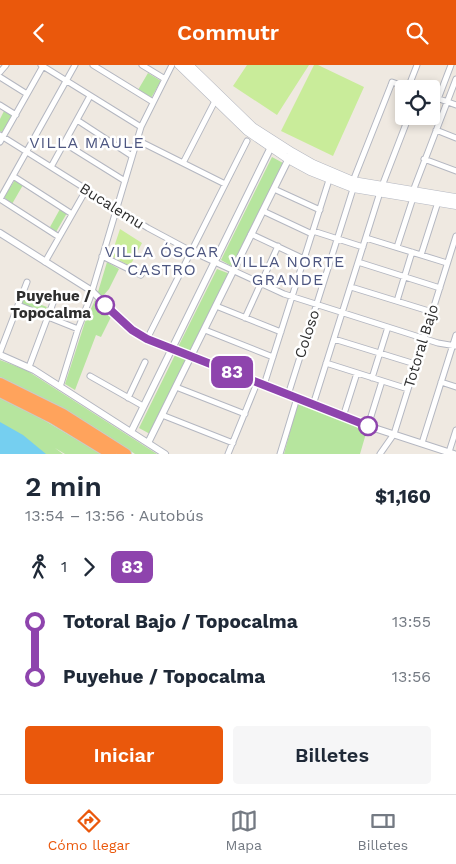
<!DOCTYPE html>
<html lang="es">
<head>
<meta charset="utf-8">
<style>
	:root { --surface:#fff; --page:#f6f6f7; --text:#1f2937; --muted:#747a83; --line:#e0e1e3; --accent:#ea580c }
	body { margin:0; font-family:"Work Sans",sans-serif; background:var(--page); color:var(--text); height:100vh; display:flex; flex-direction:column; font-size:19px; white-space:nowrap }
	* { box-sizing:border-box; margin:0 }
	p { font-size:16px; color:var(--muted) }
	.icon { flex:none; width:28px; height:28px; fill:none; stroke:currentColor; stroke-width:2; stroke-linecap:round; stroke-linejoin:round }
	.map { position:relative; height:389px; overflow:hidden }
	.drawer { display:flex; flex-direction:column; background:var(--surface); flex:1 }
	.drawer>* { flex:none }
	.badge { padding:0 10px; border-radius:8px; font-size:18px; line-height:32px }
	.tools { position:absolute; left:395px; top:15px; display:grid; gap:10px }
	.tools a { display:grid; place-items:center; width:45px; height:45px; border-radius:5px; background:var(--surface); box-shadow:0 2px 8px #0003; font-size:25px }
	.map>.badge { position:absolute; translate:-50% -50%; box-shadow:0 0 0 2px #fff }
	.legs { display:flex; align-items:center; gap:8px; height:55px; padding:0 25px; font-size:16px }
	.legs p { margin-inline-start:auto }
	.summary { display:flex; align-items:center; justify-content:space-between; height:85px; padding:0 25px }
	h1 { font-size:28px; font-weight:600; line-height:38px }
	.action { display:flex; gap:10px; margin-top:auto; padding:10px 25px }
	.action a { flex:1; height:58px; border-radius:5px; background:var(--accent); color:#fff; font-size:20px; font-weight:600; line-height:58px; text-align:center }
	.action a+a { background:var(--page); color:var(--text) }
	ul { padding:0 25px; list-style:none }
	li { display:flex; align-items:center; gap:18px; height:55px; font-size:19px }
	li i { display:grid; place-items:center; width:8px; height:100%; margin:0 6px; background:currentColor }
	li i::after { content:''; width:12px; height:12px; margin:-6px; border:4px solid; border-radius:50%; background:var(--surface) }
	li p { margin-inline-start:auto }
	li:first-child i { background:linear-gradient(#0000 50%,currentColor 0) }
	li:last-child i { background:linear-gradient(currentColor 50%,#0000 0) }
	header { display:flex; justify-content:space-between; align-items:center; height:65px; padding:0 25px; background:var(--accent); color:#fff; font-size:22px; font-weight:600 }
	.tab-bar { display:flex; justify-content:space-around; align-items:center; height:70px; border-top:1px solid var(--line); background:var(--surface); font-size:14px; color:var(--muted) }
	.tab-bar a { display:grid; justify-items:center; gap:2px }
	.tab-bar .on { color:var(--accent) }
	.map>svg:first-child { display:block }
</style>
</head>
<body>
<header><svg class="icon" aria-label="back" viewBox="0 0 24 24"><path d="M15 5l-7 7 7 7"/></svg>Commutr<svg class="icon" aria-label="search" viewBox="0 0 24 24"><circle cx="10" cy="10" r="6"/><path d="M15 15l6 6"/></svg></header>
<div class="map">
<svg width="456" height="389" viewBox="0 0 456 389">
	<rect width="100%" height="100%" fill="#efe9e1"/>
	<path fill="#b6e59e" d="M148,8L161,16L151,33L138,25Z
		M4,46L12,51L2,67L0,66V54Z
		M272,92L283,98L233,202L221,195Z
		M15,115L23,120L12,139L5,133V130Z
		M60,144L67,148L56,167L50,162Z
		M107,197L119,204L109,224L102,232L98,227Z
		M217,204L230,209L190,288L178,282Z
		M23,233L47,242L43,248L23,240L21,238Z
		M95,235L112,250L101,272L96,270L75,325L65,319L85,257Z
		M175,290L187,295L150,369L139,363Z
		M0,295L26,305L157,389H135L100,366L60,342L0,312Z
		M0,332L32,348L101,389H65L55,383L63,389H0Z
		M300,338L367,365L360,389H284L297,340Z"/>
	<path fill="#c9ec9a" d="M247,0H309L277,50L233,21Z
		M314,0H318L364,22L333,91L281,66Z
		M120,164L142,178L130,201L111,191Z"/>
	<path fill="#75cff0" d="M0,357L23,370L46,389H0Z"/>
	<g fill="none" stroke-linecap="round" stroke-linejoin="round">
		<g stroke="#b4b7c1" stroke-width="7">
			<path id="minor" d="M41,0L141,62
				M93,0L153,37
				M142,0L165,14
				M0,7L6,0
				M0,12L27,29
				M408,23L417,0
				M431,31L456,40
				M438,34L451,0
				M0,40L16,50
				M77,55L132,91
				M436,65L456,73
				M0,70L148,163L191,186L284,229L438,278L456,281
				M137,75L225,119
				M0,77L43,1
				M64,78L125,116
				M424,94L456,106
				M183,98L215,36
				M51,102L90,31
				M13,111L72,149
				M274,124L320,145
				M263,146L312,169
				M313,166L363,182
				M251,169L304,194
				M59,172L0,134L75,0
				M366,173L447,198
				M397,182L413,133V126L456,14
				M421,190L438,137
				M102,191L141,210
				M45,197L86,125
				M358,197L440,223
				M351,222L432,247
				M397,236L412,187
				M18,240L78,264
				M216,241L281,267
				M245,253L278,181
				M205,265L273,292
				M147,274L247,76
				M334,274L415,299
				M0,287L27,217
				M326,298L408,324
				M29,302L56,230
				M90,311L143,341
				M372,313L388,262
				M441,317L456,322
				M264,320L329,115
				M60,322L78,264L90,233L141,62L172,0
				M176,322L245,349
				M288,330L353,124V116L391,20L392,17L411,24
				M128,333L145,297
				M313,340L382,121L409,51
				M162,350L233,378
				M343,352L357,308
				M368,361L382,316
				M422,378L456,270
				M449,387L456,365
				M228,389L257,318
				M280,389L297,333
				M380,389L394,369L456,171"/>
		</g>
		<g stroke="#b4b7c1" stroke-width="8">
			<path id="tertiary" d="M0,168L92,226L127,261L141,271L368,361L454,389
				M0,290L34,305L165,389
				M131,367L272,80
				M148,378L290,91"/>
		</g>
		<g stroke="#b4b7c1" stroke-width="9">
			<path id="secondary" d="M179,0L247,66L288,94L310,106L353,123L456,140
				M189,0L253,62L292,87L313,99L353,116L456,133"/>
		</g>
		<g stroke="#c9c9c9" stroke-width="12">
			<path id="motorway" d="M0,318L63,349L126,389
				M0,327L52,353L111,389"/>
		</g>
		<use href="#minor" stroke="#fff" stroke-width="5"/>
		<use href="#tertiary" stroke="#fff" stroke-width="6"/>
		<use href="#secondary" stroke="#fff" stroke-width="8"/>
		<use href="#motorway" stroke="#ffa35c" stroke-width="10"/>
	</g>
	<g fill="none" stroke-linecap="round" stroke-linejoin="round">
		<g stroke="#fff" stroke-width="11">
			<path id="line-1" d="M105,240L132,265L147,274L368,361"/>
		</g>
		<use href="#line-1" stroke="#8e44ad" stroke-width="8"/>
	</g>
	<g fill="#fff" stroke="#8e44ad" stroke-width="2.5">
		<circle cx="105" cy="240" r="9"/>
		<circle cx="368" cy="361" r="9"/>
	</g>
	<g text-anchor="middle" stroke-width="5" stroke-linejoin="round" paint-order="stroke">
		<g font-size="15" fill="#2e2e2e" stroke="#fff">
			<text transform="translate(112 141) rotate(32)" y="5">Bucalemu</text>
			<text transform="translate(307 269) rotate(-72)" y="5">Coloso</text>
			<text transform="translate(421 281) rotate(-73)" y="5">Totoral Bajo</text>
		</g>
		<g font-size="15" font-weight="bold" fill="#2e2e2e" stroke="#fff" text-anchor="end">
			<text x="91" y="236">Puyehue /<tspan x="91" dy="17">Topocalma</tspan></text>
		</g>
		<g font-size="16" letter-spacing="1" fill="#4d5680" stroke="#fff">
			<text x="87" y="83">VILLA MAULE</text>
			<text x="162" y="192">VILLA ÓSCAR<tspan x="162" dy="18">CASTRO</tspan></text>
			<text x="288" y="202">VILLA NORTE<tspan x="288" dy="18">GRANDE</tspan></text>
		</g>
	</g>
</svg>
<div class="tools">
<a><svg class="icon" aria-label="locate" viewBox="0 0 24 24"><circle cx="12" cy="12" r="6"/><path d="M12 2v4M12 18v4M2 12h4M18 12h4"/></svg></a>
</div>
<b class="badge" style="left:232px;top:307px;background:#8e44ad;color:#fff">83</b>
</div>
<section class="drawer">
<div class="summary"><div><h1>2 min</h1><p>13:54 – 13:56 · Autobús</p></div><b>$1,160</b></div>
<div class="legs"><svg class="icon" aria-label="walk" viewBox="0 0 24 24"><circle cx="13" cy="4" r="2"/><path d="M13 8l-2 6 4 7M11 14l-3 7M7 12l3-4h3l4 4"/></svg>1<svg class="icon" aria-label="forward" viewBox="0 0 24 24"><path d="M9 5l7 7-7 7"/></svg><b class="badge" style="background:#8e44ad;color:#fff">83</b></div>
<ul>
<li><i style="color:#8e44ad"></i><b>Totoral Bajo / Topocalma</b><p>13:55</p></li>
<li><i style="color:#8e44ad"></i><b>Puyehue / Topocalma</b><p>13:56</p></li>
</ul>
<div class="action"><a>Iniciar</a><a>Billetes</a></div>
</section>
<nav class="tab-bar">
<a class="on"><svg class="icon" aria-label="directions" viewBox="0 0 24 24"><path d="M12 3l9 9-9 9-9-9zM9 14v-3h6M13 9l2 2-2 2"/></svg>Cómo llegar</a>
<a><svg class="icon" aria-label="map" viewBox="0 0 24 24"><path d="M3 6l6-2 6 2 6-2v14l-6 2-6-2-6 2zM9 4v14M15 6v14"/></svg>Mapa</a>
<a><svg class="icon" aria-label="tickets" viewBox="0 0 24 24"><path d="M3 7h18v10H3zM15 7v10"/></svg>Billetes</a>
</nav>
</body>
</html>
